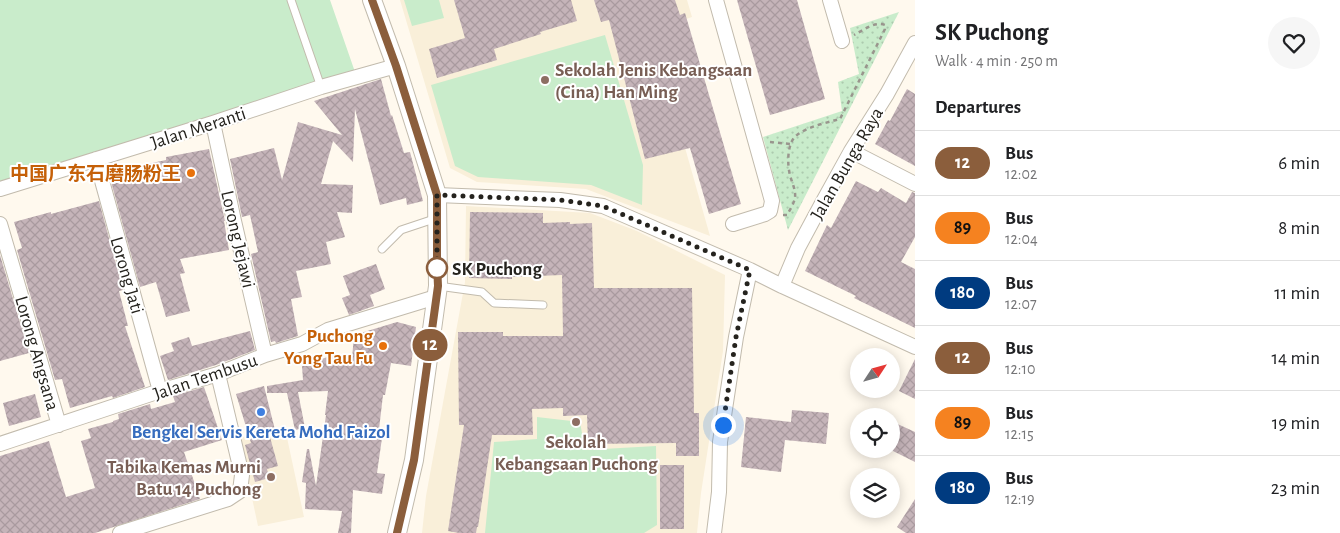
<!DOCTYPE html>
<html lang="en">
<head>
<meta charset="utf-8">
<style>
	:root { --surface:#fff; --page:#f6f6f6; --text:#202124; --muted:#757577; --line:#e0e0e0 }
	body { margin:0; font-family:"Alegreya Sans","Noto Sans SC",sans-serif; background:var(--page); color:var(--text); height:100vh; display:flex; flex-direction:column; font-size:19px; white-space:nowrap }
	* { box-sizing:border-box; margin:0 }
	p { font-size:16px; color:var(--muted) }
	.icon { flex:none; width:28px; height:28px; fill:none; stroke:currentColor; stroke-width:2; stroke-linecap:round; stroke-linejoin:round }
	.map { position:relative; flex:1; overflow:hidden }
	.drawer { display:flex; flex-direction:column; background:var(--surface); width:425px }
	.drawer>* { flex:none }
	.badge { padding:0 10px; border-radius:16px; font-size:18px; line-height:32px }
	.needle { width:32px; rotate:54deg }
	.fabs { position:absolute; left:850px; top:348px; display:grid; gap:10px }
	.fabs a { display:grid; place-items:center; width:50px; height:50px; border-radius:50%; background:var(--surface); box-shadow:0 2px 12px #0003; font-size:25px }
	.you { position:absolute; width:25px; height:25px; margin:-12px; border:4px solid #fff; border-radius:50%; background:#1a73e8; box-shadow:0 0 0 8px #1a73e833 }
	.map>.badge { position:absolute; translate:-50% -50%; box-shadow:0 0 0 2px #fff }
	h2 { padding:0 20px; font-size:19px; line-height:45px }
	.round { display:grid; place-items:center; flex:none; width:52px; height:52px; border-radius:26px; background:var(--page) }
	.headline { display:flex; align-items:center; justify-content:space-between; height:85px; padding:0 20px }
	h1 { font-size:24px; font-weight:600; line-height:38px }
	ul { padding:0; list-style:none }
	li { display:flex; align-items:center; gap:15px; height:65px; padding:0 20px; border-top:1px solid var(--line) }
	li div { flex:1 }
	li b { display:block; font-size:19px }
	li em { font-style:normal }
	li .badge { min-width:55px; font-weight:700; text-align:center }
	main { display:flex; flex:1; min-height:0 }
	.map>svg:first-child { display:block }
</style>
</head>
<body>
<main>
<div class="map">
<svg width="915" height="533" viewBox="0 0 915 533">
	<defs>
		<pattern id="park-dots" width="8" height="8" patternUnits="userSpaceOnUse" patternTransform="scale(1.25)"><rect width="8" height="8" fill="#c9eccb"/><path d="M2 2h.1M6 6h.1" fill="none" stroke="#accaae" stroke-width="1.8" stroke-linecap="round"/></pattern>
		<pattern id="building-cross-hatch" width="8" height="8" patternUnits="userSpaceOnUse" patternTransform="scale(1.25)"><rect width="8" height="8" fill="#c5b4b9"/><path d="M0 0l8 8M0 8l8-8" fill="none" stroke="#a99a9f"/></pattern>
	</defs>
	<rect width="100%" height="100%" fill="#fff9ee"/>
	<path fill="#f9efd9" d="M400,0H687L692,17L652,31L710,236L586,189L477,182L450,168Z
		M466,206L590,213L637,231L725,275L723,351L701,493L697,533H422L426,496L465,282Z
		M286,433L304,517L258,526L239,437Z"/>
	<path fill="#c9eccb" d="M0,0H330L355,72L0,183Z
		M404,0H439L444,18L412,26Z
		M605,35L643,165L642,205L591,185L478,177L455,166L431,85Z
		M537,417L580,422L585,450L656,446L657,525L644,533H485L494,442L537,439Z"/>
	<path fill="url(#park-dots)" d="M899,12L788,230L763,137L842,111L838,82L859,74L850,28Z"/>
	<path fill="url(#building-cross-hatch)" d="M454,0H571L577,21L540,32L541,34L494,49L497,60L437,78L429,49L465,38Z
		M594,0H675L680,15L685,13L741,204L709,214L690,148L645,159L609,20L601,22Z
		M737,0H797L825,99L770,115Z
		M381,79L391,116L392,115L404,153L410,152L423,201L407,205L406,198L380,205L355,109L353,162L333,141L321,184L353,185L352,213L337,212L345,237L326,242L331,264L296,271L302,297L291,299L298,336L276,343L275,341L271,342L251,254L258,252L250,215L242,217L230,159L274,148L282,180L298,122L342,135L314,101Z
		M907,89L915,94V166L875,144L888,120L890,121Z
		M209,149L225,221H224L229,250L180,259L185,273L180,274L190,311L166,317L156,282L140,287L110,178L134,174L133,167L166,160V157Z
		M856,181L878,192L881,188L906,203L912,192L915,193V237L901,262L915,269V328L854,298L856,296L805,271L827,225L831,228Z
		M99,201L123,290L119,291L128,326H125L145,387L113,398L112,396L70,408L62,379L55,380L17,250L22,248L14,222L51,212V214Z
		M470,212L543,213V223L570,222V224L592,223L594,288H692L694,413H699V456H676V443L588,444L587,415L563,416V408L532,409L533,435H492L478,527H477L476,533H459L448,531L464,425H459L458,332H503V336H563L562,275L512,277V279L469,278Z
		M0,255L29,353L0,361Z
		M376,264L385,289L370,295L374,306L349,315L342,298L350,295L343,276Z
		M397,322L416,327L411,366L391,363L385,395H383L378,438H382L377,473L385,474L382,494L353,490L351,533H338L342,511L305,509L306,483L302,482L307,449H309L316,486L326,415H325L328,391L298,392L305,428L295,430L287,393H267V386L303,380L302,366L333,355L352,359L354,335Z
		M250,331L255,350L216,365L168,380L160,356L174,351L171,343L189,337L192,346Z
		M915,359V399L899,391Z
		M264,386L275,430H268L278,466L267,469L269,478L255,482L245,445L251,443L236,394Z
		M204,387L222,440L184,452L200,499L95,533H0V456L49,441L66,497L95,488L81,441L91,438L88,429L113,422V421L119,419L118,414L150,404L151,409L175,402L173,396Z
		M35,394L41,417L9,426L3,403Z
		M792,410L829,413L826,444L785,440L781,472L741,467L746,417L791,422Z
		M891,421L915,432V462L891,450Z
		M660,465H684V529H660Z
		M915,499V533H906L897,527Z"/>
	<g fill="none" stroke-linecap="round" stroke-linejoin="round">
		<g stroke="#c2bbad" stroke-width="9">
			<path id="service" d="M291,0L321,87
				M382,249L401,230L437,218
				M438,286L482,292L494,303L543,305"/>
		</g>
		<g stroke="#c2bbad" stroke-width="16">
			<path id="minor" d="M716,0L772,201L770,211L765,214L733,224
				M830,0L842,41
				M213,123L234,221L265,355
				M851,151L915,184
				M96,159L160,391
				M0,189L213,123L321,87L396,66
				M437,195L560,200L603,206L750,270L782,286L915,347
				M0,224L59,425
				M782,286L798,248L820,207L851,151L887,94L915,43
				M0,444L160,391L218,374L265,355L302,344L328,330L436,297
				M120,533L228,499L240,491L242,475L218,374
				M714,533L719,492L720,442L736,337L750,270"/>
		</g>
		<g stroke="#c2bbad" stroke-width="20">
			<path id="tertiary" d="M372,0L396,66L437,195L438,286L414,460L397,533"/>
		</g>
		<path stroke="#99958d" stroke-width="2.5" stroke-dasharray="4 4" stroke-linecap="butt" d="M770,142L791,144
			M783,215H787C790,210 794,203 795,198C796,190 792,183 790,175C787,164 787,142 797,135C809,126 826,123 840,119L885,29V25C874,21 864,30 854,35"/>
		<use href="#service" stroke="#fff" stroke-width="7"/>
		<use href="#minor" stroke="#fff" stroke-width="14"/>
		<use href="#tertiary" stroke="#fff" stroke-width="18"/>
	</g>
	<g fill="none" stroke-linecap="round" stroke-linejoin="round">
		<g stroke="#fff" stroke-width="11">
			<path id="line" d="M372,0L396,66L437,195V264L438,286L414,460L397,533"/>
		</g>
		<use href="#line" stroke="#8b5e3c" stroke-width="8"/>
		<path stroke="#25231e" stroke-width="5" stroke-dasharray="0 9" d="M437,268V195L560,200L603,206L750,270L736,337L723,425"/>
	</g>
	<g fill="#8d6e63" stroke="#fff" stroke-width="2">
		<circle cx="545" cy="80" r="5"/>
		<circle cx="576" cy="422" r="5"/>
		<circle cx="271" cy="477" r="5"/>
	</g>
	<g fill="#e8710a" stroke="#fff" stroke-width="2">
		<circle cx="191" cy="173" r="5"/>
		<circle cx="383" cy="346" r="5"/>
	</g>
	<circle fill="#fff" stroke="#8b5e3c" stroke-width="2.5" cx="437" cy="268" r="10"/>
	<circle fill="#3f7fe0" stroke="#fff" stroke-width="2" cx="261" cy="412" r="5"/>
	<g text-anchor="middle" stroke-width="4" stroke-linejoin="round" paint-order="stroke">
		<g font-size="19" font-weight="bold" fill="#785e54" stroke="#fff" text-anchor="start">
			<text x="555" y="76">Sekolah Jenis Kebangsaan<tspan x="555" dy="22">(Cina) Han Ming</tspan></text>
			<text x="576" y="448" text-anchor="middle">Sekolah<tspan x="576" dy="22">Kebangsaan Puchong</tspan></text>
			<text x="261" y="473" text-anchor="end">Tabika Kemas Murni<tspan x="261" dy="22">Batu 14 Puchong</tspan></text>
		</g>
		<g font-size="19" fill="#25231e" stroke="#fff">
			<text transform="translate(198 127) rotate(-18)" y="7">Jalan Meranti</text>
			<text transform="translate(846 163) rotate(-60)" y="7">Jalan Bunga Raya</text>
			<text transform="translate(239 239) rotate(77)" y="7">Lorong Jejawi</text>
			<text transform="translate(128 275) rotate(74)" y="7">Lorong Jati</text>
			<text transform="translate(38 353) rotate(74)" y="7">Lorong Angsana</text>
			<text transform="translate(205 376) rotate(-19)" y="7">Jalan Tembusu</text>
		</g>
		<g font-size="19" font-weight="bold" fill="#c56008" stroke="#fff" text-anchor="end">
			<text x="181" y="180">中国广东石磨肠粉王</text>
			<text x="373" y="342">Puchong<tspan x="373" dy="22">Yong Tau Fu</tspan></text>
		</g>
		<g font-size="19" font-weight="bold" fill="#25231e" stroke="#fff" text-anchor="start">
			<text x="452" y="275">SK Puchong</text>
		</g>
		<g font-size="19" font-weight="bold" fill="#366cbe" stroke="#fff">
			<text x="261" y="438">Bengkel Servis Kereta Mohd Faizol</text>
		</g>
	</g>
</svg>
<div class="fabs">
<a><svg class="needle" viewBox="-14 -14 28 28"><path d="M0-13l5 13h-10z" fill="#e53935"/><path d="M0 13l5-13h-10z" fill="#757577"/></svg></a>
<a><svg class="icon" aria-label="locate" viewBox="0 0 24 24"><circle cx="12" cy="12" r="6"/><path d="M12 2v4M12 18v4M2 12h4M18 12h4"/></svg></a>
<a><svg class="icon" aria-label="layers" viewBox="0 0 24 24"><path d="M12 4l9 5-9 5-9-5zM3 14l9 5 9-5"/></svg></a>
</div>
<div class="you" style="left:723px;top:425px"></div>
<b class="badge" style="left:430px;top:345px;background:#8b5e3c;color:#fff">12</b>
</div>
<section class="drawer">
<div class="headline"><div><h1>SK Puchong</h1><p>Walk · 4 min · 250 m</p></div><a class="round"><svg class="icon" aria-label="heart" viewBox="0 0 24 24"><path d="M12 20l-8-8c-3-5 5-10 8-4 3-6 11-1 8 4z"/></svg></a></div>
<h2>Departures</h2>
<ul>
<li><span class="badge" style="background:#8b5e3c;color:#fff">12</span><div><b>Bus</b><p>12:02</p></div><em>6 min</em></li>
<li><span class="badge" style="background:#f58220;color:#111">89</span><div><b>Bus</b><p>12:04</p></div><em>8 min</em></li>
<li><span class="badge" style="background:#003b80;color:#fff">180</span><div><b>Bus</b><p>12:07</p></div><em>11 min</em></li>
<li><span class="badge" style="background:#8b5e3c;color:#fff">12</span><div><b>Bus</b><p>12:10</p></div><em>14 min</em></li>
<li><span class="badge" style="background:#f58220;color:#111">89</span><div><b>Bus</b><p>12:15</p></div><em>19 min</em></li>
<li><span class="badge" style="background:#003b80;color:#fff">180</span><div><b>Bus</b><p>12:19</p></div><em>23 min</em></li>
</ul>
</section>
</main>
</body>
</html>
